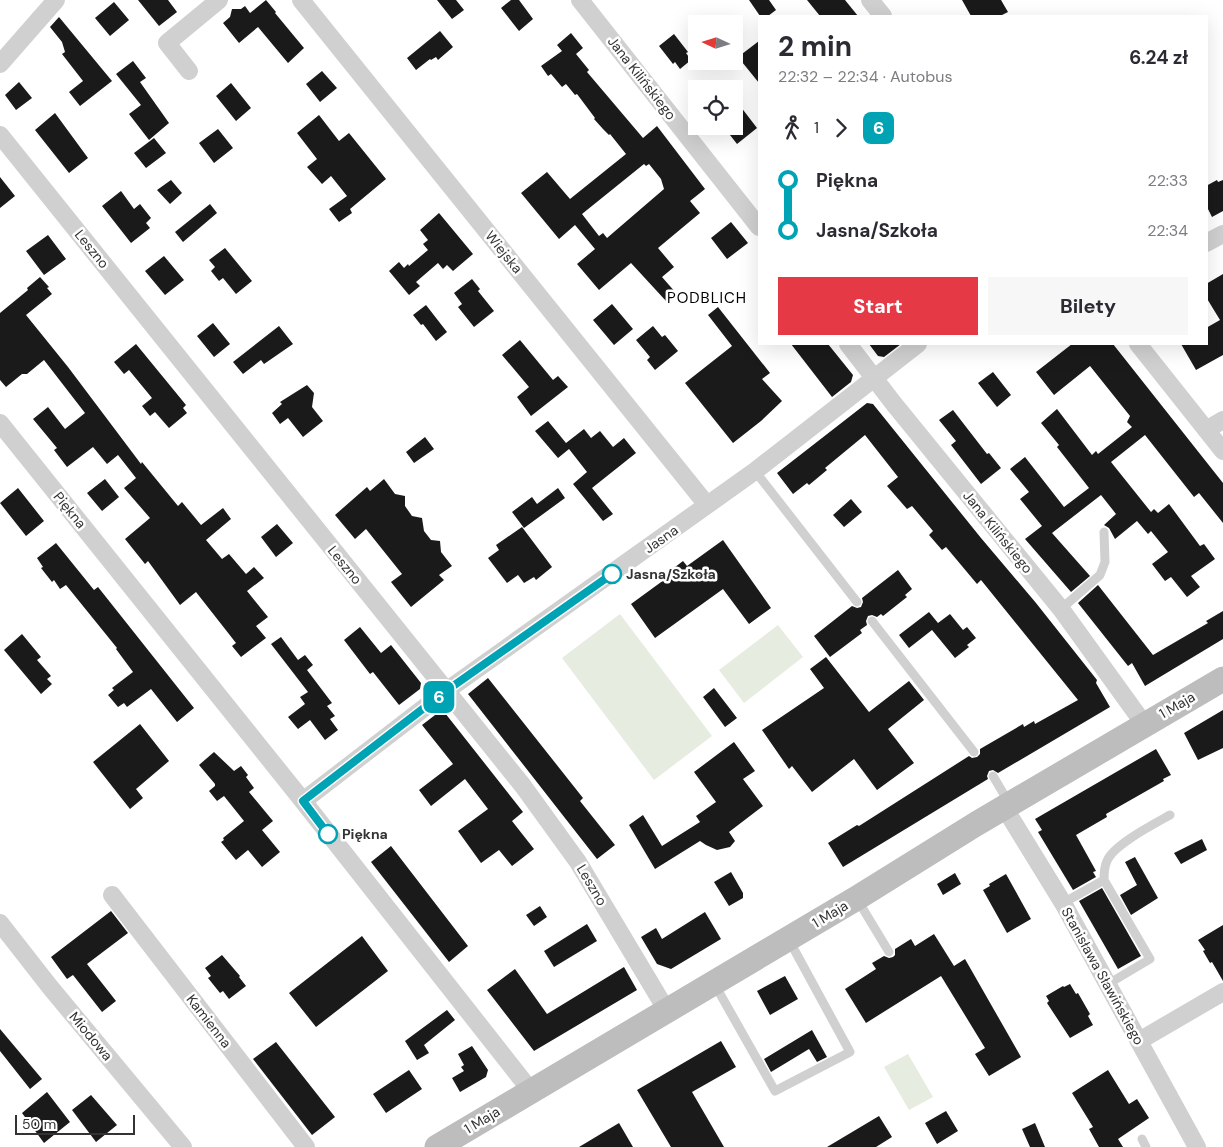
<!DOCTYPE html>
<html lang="pl">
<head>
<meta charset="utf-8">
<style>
	:root { --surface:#fff; --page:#f7f7f7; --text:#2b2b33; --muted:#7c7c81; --accent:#e63946 }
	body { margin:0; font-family:"DM Sans",sans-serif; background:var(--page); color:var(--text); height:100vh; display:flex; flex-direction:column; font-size:19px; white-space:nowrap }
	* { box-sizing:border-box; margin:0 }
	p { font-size:16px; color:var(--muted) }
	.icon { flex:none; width:28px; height:28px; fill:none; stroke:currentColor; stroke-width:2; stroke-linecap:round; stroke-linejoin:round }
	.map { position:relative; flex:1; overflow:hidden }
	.panel { position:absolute; left:758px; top:15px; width:450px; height:330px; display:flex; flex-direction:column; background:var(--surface); border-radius:0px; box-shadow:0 5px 20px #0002 }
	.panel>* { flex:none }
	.badge { padding:0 10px; border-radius:8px; font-size:18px; line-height:32px }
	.needle { width:32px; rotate:274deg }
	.buttons { position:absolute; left:688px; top:15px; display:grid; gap:10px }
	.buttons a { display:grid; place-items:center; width:55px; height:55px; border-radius:0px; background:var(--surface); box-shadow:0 5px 20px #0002; font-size:25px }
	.scale { position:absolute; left:15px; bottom:12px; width:120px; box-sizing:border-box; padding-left:5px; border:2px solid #333; border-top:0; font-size:14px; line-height:18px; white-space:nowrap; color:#333; -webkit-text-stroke:4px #fff; paint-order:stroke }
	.map>.badge { position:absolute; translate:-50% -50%; box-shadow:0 0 0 2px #fff }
	.legs { display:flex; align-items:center; gap:8px; height:55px; padding:0 20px; font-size:16px }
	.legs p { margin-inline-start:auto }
	.summary { display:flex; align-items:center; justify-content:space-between; height:85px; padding:0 20px }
	h1 { font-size:28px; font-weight:700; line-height:38px }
	.cta { display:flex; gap:10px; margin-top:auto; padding:10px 20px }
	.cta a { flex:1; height:58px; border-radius:0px; background:var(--accent); color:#fff; font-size:20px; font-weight:700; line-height:58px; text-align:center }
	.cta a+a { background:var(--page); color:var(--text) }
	ul { padding:0 20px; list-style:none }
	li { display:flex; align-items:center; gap:18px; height:50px; font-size:19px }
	li i { display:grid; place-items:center; width:8px; height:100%; margin:0 6px; background:currentColor }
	li i::after { content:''; width:12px; height:12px; margin:-6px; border:4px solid; border-radius:50%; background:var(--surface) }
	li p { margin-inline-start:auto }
	li:first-child i { background:linear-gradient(#0000 50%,currentColor 0) }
	li:last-child i { background:linear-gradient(currentColor 50%,#0000 0) }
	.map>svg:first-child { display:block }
</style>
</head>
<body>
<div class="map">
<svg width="1223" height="1147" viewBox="0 0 1223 1147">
	<rect width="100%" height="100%" fill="#fff"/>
	<path fill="#e6ecdf" d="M620,614L712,736L654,780L562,658Z
		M778,625L803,657L744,703L719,670Z
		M908,1054L933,1097L909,1110L884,1067Z"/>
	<path fill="#1a1a1a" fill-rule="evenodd" d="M138,0H168L177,12L159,26Z
		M266,0L276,12L275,13L304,48L288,63L258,27L239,43L223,23L230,17L232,9H241L245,6L250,13Z
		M437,0H456L464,10L452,19Z
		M511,0H519L533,19L519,31L501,8Z
		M749,0H769L776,10L768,16H760Z
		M807,0H845L858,16H820Z
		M962,0H1001L1008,12L1000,16H971Z
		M114,2L129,20L110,36L95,18Z
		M59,17L112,81L80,106L69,92L83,81L62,54L65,52L62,42L50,27Z
		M440,31L453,47L438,60L436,57L431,60L430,59L416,70L407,58Z
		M571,33L583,48L576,54L589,70L587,72L643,138L657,126L705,189L690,201L700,213L658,248L674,267L662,277L676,293L666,301L631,263L599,290L577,264L595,249L575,225L559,239L521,193L547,172L570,199L626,154L610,134L609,135L603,129L594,119L595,118L577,94L575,95L566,84L562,87L551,74L548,76L541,66L562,51L557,45ZM644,164L646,166L649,164L661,179L664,189L607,238L603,233L599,236L582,214Z
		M674,34L688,52L686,53L691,60L680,69L675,62L673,64L659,46Z
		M759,41V83L738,57Z
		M133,61L146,78L140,82L169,123L149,140L129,114L141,105L116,74Z
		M322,71L337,88L320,102L306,84Z
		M19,82L32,98L16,110L5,95Z
		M231,83L251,108L236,121L216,96Z
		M734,98L757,128L737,144L723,126H734Z
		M55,113L88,158L69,173L35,130Z
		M319,115L339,141L349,133L386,179L350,209L352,213L339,222L329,209L347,196L331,176L322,184L307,167L317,159L297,133Z
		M218,129L233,148L214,163L199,143Z
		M154,138L166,153L146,168L134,153Z
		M0,177L15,196L0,208Z
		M171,180L182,193L170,204L157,190Z
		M1217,180L1218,182L1223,180V211L1212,217L1206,205V186Z
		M121,191L134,209L140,204L151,218L146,223L150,228L131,243L102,206Z
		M210,204L217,213L183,242L175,232Z
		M439,213L473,254L453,271L447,265L443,269L438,263L416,282L420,286L409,295L389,271L399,262L404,268L408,264L409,266L428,250L423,244L428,240L420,230Z
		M731,222L748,243L727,259L711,238Z
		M48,235L66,259L44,275L26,251Z
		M225,248L252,281L236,294L223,278L219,281L211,271L215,267L209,260Z
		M164,256L184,280L165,295L145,271Z
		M1223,274V355L1196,370L1181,344H1206V328L1220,320L1206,297V284Z
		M40,277L49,287L47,288L52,294L26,315L68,367L141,464L142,462L178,506L182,502L201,525L223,508L231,519L206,540L222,559L229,554L246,574L254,567L264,578L247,591L268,617L256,626L266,638L241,657L232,646L236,643L196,592L180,605L148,561L145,564L125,539L150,518L124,488L136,478L118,455L107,464L93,447L67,467L54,450L57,448L33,419L48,407L65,429L85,413L44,360L27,374H22L6,387L0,380V313L28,290L27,288Z
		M472,279L480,289L478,291L494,311L474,327L458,307L462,304L454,293Z
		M612,304L633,329L614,345L593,320Z
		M426,305L447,332L436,341L423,324L421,325L413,315Z
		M718,307L770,373L762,379L782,401L761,421L733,443L685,383L732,346L708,315Z
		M213,323L230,344L214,357L197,336Z
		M279,326L293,344L264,364L261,360L243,374L233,362Z
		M653,326L662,337L665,335L678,351L655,370L647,360L650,357L636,340Z
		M520,340L553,380L558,376L568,387L531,416L517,397L529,387L502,355Z
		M136,344L186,405L183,408L187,413L169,428L155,412L150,416L142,406L152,398L129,370L124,374L114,362Z
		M791,344H828L853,375L851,382L832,397Z
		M869,344H901L884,357L878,356Z
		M1072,344H1113L1223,483V523L1199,493L1194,497L1145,435L1111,462L1151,512L1154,509L1158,513L1169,504L1200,546L1204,544L1215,559L1191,576L1200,587L1187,597L1171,577L1165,581L1152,564L1168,552L1151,531L1148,534L1137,521L1115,539L1109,528L1104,525L1116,514L1101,495L1052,533L1090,576L1071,592L1025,539L1042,526L1020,499L1029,492L1010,469L1025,457L1064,507L1089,488L1057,447L1059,445L1041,423L1057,409L1092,455L1096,451L1098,454L1132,427L1127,422L1130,416L1090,366L1054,395L1036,372Z
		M993,372L1011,395L997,407L978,383Z
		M307,385L314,393L312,407L323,421L303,437L288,418L280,424L272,413L282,404L280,402Z
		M867,403L873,404L981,538L1036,603L1097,680L1096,683L1110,707L998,773L993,770L989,771L987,776L988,779L843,867L828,843L857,825L859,826L969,756L972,758L977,757L980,754V749L1023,724L1024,727L1034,721L1035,724L1078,700L981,580L977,584L946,547L942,550L929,535L933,531L912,506L907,509L887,486L898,477L865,435L825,468L827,470L809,485L807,483L793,494L777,473Z
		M953,410L987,454L989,453L1001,468L981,484L951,445L956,441L939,420Z
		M548,421L566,443L584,429L591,438L600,431L613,447L624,438L636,453L592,488L613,514L603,521L573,484L587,472L569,449L558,458L535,431Z
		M425,437L434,449L414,463L406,452Z
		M105,479L119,497L102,511L87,493Z
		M384,479L395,494L405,496V506L412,516L422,518L424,531L431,540L440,541L441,552L452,566L439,575L444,580L411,607L391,582L402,574L366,529L355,539L335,515L367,487L370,491Z
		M18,488L44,521L26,536L0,503Z
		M558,488L565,498L524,528L512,512L532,497L537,504Z
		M851,499L862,512L844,527L833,515Z
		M277,524L293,543L276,557L261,537Z
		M522,527L552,567L536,580L534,577L524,583L518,575L507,583L488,558L499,550L496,545Z
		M723,540L771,608L749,624L723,589L655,638L631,604L668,577L666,574L683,561L687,566Z
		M56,543L94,590L98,587L194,708L177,722L151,689L127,707L124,703L118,707L108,695L114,690L112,688L133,672L116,649L117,648L66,585L60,589L54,580L52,582L41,568L43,567L37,558Z
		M898,570L912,589L905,595L907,597L883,616L881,614L877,617L872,615L868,616L866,621L867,625L860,630L862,633L830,657L814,636L852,606L857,608L861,607L863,602L862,598Z
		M1098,585L1153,655L1208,623L1206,621L1223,611V639L1145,686L1132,663L1128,666L1078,603Z
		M929,612L938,623L950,614L963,630L967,627L976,638L967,645L969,647L955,658L932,630L909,648L899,635Z
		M360,627L381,653L391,645L421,683L420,689L399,705L373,672L370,674L344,640Z
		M22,634L41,657L37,660L51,676L47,679L52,684L41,694L4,650Z
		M281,637L298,660L305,655L313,665L307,670L332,703L327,706L335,716L330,719L338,730L325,740L310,720L298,729L288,717L305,704L300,697L308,692L271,644Z
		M826,657L869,712L909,681L924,700L888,729L914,763L877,790L854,759L812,792L792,766L789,769L762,730L824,688L810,669Z
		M488,678L583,798L580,801L615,845L597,859L468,694Z
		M714,688L737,718L725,727L703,697Z
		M1223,710V748L1198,760L1184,733Z
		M439,712L445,713L523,812L512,821L534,849L512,866L499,850L481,863L458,831L488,809L465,779L431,806L419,790L453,764L422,725Z
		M140,724L169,761L136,789L143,798L130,809L93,762Z
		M734,742L755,771L743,779L763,806L729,832L735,841L730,847L717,850L706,845L700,841L655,869L629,825L643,815L662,846L700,822L696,816L716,802L694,772Z
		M1156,749L1171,775L1163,779L1164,781L1106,814L1107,817L1076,835L1096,871L1093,872L1096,877L1073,890L1038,832L1042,830L1035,819Z
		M214,752L233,770L234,771L241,766L248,775L246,777L254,788L249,792L273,821L262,830L280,852L262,867L248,850L236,860L221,842L224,840L223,838L244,821L224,796L217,801L209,791L215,786V784L199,765Z
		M1202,839L1207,850L1181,864L1174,853Z
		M391,846L468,946L449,962L371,862Z
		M1135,857L1158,898L1131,915L1120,895L1137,885L1125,862Z
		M731,872L743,893V898L729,906L714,882Z
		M955,873L961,884L943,895L937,884Z
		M1006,874L1031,919L1007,933L983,890L990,886L989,884Z
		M1102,888L1141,956L1118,969L1079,901Z
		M540,906L547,917L534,926L526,915Z
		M111,911L128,933L87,964L116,1001L102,1012L73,975L67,979L51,957Z
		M705,912L721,939L671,969L657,964L641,937L656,928L662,939Z
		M587,924L597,941L554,967L544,951Z
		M1223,925V981L1212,962L1210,963L1203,951L1205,950L1198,940Z
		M934,934L954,966L965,959L1021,1057L989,1076L975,1054L985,1048L941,976L866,1023L845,989L876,969L872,963L884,956L889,958L893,957L895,955V949L911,939L915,946Z
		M362,936L388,971L316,1027L289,993Z
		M222,955L240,976L239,977L246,986L229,999L223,991L220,993L208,978L211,976L205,968Z
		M624,967L637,990L534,1051L487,990L515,969L547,1014Z
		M785,976L798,999L770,1015L757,991Z
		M1070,984L1076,994L1078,993L1090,1014L1088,1016L1093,1025L1070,1038L1047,1003L1049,1001L1046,996L1063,986L1064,987Z
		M447,1010L455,1020L424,1045L429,1053L417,1060L405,1041Z
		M0,1029L42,1079L30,1089L0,1051Z
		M812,1030L827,1057L817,1062L809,1049L771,1072L764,1059Z
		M721,1041L736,1067L692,1092L724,1147H671L637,1090Z
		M276,1042L335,1117L312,1135L253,1059Z
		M472,1046L488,1070L486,1077L460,1092L452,1078L464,1071L461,1067L464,1065L458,1054Z
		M409,1070L422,1089L386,1113L373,1094Z
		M1108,1070L1129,1104L1137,1099L1149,1118L1118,1139L1123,1147H1099L1089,1129L1093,1127L1072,1093Z
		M47,1092L70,1122L44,1143L22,1113Z
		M91,1095L117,1125L96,1142L72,1110Z
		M946,1111L958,1131L937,1144L925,1123Z
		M879,1116L892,1137L876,1147H827Z
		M619,1123L633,1147H579Z
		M1035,1123L1045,1147H1030L1022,1129Z"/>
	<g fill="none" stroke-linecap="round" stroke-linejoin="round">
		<path stroke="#d0d0d0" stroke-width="9" d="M755,471L857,602
			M1061,609L1100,575L1105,562L1104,532
			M872,621L974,752
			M993,776L1009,803
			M1104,880L1150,959L1108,984
			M857,899L889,952
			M1063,903L1104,880C1104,873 1104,867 1107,861C1113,845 1154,824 1170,815
			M715,985L775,1091L850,1052L789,940
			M1142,1139L1146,1147"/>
		<path stroke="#d0d0d0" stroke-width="18" d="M301,0L707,505
			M580,0L759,227
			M870,0L883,16
			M0,64L56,0
			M189,71L167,43L219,0
			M0,135L523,786L578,862L667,1011
			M1206,243L1223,234
			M848,344L894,404L1061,609L1144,724
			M1138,344L1223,451
			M0,423L303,801L531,1091
			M1206,430L1223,420
			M303,801L446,691L755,471L918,344
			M1004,807L1063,903L1197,1147
			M112,895L306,1147
			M0,923L50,987L183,1147
			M1139,1041L1223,992"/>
		<path stroke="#bdbdbd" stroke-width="25" d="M437,1147L857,898L976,824L1223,679"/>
	</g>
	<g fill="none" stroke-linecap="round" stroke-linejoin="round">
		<g stroke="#fff" stroke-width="11">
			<path id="line-1" d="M328,834L303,801L446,691L612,574"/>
		</g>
		<use href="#line-1" stroke="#00a3b4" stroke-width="8"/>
	</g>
	<g fill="#fff" stroke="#00a3b4" stroke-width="2.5">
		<circle cx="612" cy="574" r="9"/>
		<circle cx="328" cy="834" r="9"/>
	</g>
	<g text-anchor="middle" stroke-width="5" stroke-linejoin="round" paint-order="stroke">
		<g font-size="14" fill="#333" stroke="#fff">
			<text transform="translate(642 78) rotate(52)" y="5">Jana Kilińskiego</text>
			<text transform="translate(92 249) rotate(51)" y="5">Leszno</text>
			<text transform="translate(504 252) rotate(51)" y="5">Wiejska</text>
			<text transform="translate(70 510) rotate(51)" y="5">Piękna</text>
			<text transform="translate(998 532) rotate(51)" y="5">Jana Kilińskiego</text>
			<text transform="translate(661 539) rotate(-35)" y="5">Jasna</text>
			<text transform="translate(345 565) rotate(51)" y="5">Leszno</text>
			<text transform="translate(1177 705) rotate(-30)" y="5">1 Maja</text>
			<text transform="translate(592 885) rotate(59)" y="5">Leszno</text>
			<text transform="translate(830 914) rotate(-31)" y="5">1 Maja</text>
			<text transform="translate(1103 976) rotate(61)" y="5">Stanisława Sławińskiego</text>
			<text transform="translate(209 1021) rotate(52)" y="5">Kamienna</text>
			<text transform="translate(91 1036) rotate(50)" y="5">Miodowa</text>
			<text transform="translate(482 1120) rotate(-31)" y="5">1 Maja</text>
		</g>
		<g font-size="14" font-weight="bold" fill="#333" stroke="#fff" text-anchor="start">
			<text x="626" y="579">Jasna/Szkoła</text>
			<text x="342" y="839">Piękna</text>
		</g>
		<g font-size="15" letter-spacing="1" fill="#000" stroke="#fff">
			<text x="707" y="303">PODBLICH</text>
		</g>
	</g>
</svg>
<div class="buttons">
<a><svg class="needle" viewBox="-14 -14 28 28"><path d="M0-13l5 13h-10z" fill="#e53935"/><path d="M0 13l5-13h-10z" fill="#7c7c81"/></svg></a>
<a><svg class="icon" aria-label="locate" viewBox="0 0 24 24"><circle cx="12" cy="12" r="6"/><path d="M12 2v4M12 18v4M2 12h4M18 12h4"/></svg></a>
</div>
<div class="scale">50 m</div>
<b class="badge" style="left:439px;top:697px;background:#00a3b4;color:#fff">6</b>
<section class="panel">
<div class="summary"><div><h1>2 min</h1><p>22:32 – 22:34 · Autobus</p></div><b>6.24 zł</b></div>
<div class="legs"><svg class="icon" aria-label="walk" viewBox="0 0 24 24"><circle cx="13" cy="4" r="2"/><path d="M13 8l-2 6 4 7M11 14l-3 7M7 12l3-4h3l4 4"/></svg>1<svg class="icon" aria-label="forward" viewBox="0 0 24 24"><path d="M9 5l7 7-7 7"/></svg><b class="badge" style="background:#00a3b4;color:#fff">6</b></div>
<ul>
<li><i style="color:#00a3b4"></i><b>Piękna</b><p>22:33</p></li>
<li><i style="color:#00a3b4"></i><b>Jasna/Szkoła</b><p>22:34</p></li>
</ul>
<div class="cta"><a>Start</a><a>Bilety</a></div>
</section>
</div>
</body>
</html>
